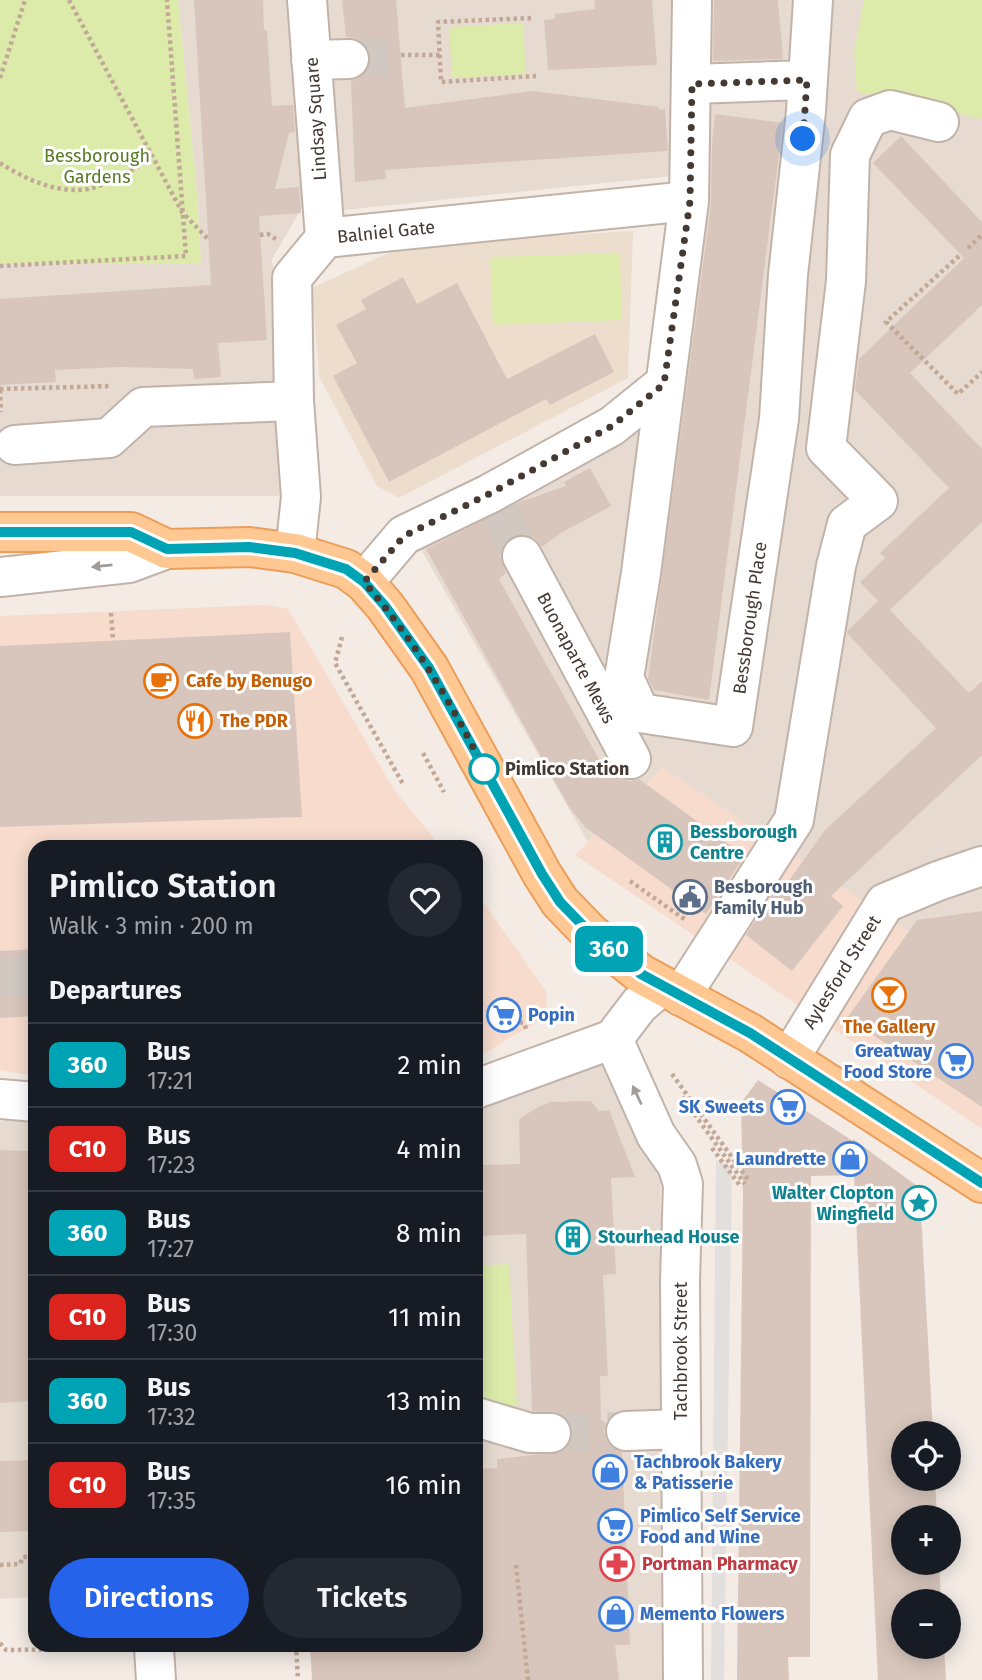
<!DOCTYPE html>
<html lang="en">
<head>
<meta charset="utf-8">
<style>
	:root { --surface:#171b24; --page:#242831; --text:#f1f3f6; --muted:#9ea1a6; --line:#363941; --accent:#2563eb }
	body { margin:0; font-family:"Fira Sans",sans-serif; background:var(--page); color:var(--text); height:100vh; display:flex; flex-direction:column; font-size:26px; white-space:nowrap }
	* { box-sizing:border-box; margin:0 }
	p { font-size:23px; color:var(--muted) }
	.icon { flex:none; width:38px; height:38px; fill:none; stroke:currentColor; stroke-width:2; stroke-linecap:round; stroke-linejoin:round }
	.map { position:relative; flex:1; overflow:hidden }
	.drawer { position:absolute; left:28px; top:840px; width:455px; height:812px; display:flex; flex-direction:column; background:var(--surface); border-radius:21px; box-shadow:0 4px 18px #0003 }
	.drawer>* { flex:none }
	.badge { padding:0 14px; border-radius:10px; font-size:24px; line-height:46px }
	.buttons { position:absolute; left:891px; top:1421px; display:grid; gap:14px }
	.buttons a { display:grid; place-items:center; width:70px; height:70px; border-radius:50%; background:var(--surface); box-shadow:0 4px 18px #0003; font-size:35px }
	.you { position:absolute; width:35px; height:35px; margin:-18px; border:5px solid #fff; border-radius:50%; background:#1a73e8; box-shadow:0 0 0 10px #1a73e833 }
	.map>.badge { position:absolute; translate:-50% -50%; box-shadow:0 0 0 4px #fff }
	h2 { padding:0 21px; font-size:26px; line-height:63px }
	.round { display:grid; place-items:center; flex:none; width:74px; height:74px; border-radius:37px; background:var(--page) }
	.overview { display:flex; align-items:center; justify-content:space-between; height:119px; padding:0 21px }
	h1 { font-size:33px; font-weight:600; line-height:52px }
	.action { display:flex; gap:14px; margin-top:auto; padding:14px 21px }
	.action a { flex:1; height:80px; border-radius:42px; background:var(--accent); color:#fff; font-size:28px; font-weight:600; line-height:80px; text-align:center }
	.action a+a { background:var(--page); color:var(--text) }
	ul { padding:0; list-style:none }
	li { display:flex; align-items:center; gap:21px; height:84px; padding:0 21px; border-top:2px solid var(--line) }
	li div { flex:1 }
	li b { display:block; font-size:26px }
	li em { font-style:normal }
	li .badge { min-width:77px; font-weight:700; text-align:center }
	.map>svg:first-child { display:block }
</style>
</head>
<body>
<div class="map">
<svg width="982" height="1680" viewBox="0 0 982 1680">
	<rect width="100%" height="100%" fill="#f3ebe4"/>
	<path fill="#e7dbd1" d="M178,0H306L307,199L272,259L295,496H0V264H201L197,191Z
		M324,0H982V981L663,768L588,842L418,544L669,417L701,173L344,210Z
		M604,1058L660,1166L668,1680H489L476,1583V1102Z
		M23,1113L35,1114V1597L0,1599V1122Z"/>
	<path fill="#f7dccd" d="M265,605L288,609L395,791L441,847H35V1076L0,1070V616Z
		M663,768L982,981V1129L575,855Z
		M476,892L546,991L547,1016L476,1058Z"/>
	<path fill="#edddcd" d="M633,231L628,378L399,498L377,486L319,376L312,288L406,245Z"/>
	<path fill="#dceaaa" d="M0,0H178L197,192L201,264H0Z
		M864,0H982V119L857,92L854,52Z
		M523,23L526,74L452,78L449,27Z
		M620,253L622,320L493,325L490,257Z
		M509,1264L517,1406L476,1409V1266Z"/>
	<path fill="#e3dfdd" d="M716,1160L732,1167L724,1680H711Z"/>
	<path fill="#d8c6bc" d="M194,0H263L264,30H267L272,106L293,105L295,132L289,133L275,189L299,187L301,213L259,216L267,340L218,343L221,377L194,379L193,369L121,367L55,370L56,382L0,385V299L211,285Z
		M342,0H396L405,108L533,91L659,107L660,110L665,109L668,151L385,170L386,179L355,182L351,81L361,77L368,70L371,58L368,48L360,40L346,37Z
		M594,0H652L657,65L548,70L544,20L555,19V14L595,9Z
		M714,0H778L783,59L713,61Z
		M715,114L783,123L709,700L654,690L648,679L711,204L712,144Z
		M901,136L982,222V305L910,373L982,449V522L890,610L969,693L982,681V755L831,896L843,906L792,971L746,935L780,882L785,886L825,830L936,728L847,633L848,630L878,601L860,582L885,558L880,553L949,488L855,390L859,359L964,258L873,163Z
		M403,277L417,304L457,283L507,379L595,334L614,372L550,405L546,399L389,482L333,376L357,363L336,325L366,309L361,300Z
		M590,468L611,506L561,533L542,547L533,537L522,534L511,537L503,545L500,555L506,573L499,579L610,779L615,773L620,778L630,781L639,779L745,856L706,914L585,827L569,807L426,549L520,502L566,486L564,482Z
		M290,632L302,817L0,827V646Z
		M982,911V1107L847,1018L917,920Z
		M35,949V1016L0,1018V951Z
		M758,1080L853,1141V1139L917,1186L922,1230L933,1433H903V1479H935L937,1517H903V1563H939L941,1601H903V1647H944L946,1680H878L854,1175L811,1176L810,1657H788L789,1680H737L743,1195L741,1103Z
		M591,1101L599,1111L609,1110L635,1177L611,1178L616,1274L603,1275L608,1376H600L601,1420L606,1424L604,1432L608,1443L615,1450L622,1452L630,1645H615L619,1680H312L310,1645H476V1469L497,1468V1459L561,1452L570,1444L573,1434L570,1423L561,1414L532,1411L526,1234L476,1236V1165L520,1164L519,1119L538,1107L551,1102Z
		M0,1150L30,1151L35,1233V1401L0,1403Z
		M35,1460V1531L0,1532V1461Z"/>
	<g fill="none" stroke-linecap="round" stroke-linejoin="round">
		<path stroke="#d0c8c1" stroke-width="38" stroke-dasharray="38 19" stroke-linecap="butt" d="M349,59L401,55
			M499,512L522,556
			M0,977L35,975
			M551,1433L626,1431"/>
		<g stroke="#c2b3a9" stroke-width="42">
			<path id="minor" d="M307,0L325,238
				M692,0L689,201L641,573L624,678L640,713L733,727L779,419L788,275L806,111L813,0
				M311,60L349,59
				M692,84L806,80
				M15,445L109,438L143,407L294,401
				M295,553L301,497L294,401L292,278L325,238L689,201
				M522,556L631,759
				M0,577L129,563L167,549
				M364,582L404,535L489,494L612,426L664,384
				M681,996L794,820L836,566L847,524L878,501L826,448L846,281L850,155L868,118L890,110L939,122
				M613,1039L656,1135L677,1165L683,1184L680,1281L683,1680
				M789,1059L885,903L938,881L982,866
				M476,1089L613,1039L639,1005L661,986
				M0,1099L35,1102
				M476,1417L530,1433H551
				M626,1431L681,1429
				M154,1648L156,1680"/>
		</g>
		<g stroke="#eb9e5a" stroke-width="42">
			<path id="major" d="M0,532H131L167,549L249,547L295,553L346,569L364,582L385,606L429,668L542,874L560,902L591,934L641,974L750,1033L982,1183"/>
		</g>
		<path stroke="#c2a896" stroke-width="4.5" stroke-dasharray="3.5 3.5" stroke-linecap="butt" d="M69,0L182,212L208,239
			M531,18L438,22L441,82L536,76
			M401,55H440
			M0,78L25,0
			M0,163C25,179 57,194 88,189C110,185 133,169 152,158
			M260,235L268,234L277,240
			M968,248L982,235
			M959,256L886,322L958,394L982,372
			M0,266L186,256L167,0
			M0,389L111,386
			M0,390L1,412
			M111,613L113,640
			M342,637L335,663L404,786
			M423,753L444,792
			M630,881L687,921
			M492,1018L524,1023L527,1031
			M672,1074L749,1181
			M682,1097L745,1184
			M712,1148L741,1187
			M0,1565L20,1564L23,1557H35
			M516,1565L528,1680
			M0,1643L6,1650L118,1649
			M296,1645L298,1680"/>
		<use href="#minor" stroke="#fff" stroke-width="38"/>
		<use href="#major" stroke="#ffc791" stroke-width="38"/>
	</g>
	<defs><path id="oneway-solid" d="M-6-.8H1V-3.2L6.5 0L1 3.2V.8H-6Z" transform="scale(1.75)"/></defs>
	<g fill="#a29c99">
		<use href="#oneway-solid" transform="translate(102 566) rotate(174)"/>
		<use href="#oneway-solid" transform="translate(637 1095) rotate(-115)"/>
	</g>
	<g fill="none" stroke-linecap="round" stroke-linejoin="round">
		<g stroke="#fff" stroke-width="16">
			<path id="line" d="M0,532H131L167,549L249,547L295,553L346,569L364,582L385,606L429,668L542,874L560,902L591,934L641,974L750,1033L982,1183"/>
		</g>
		<use href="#line" stroke="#00a3b4" stroke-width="10"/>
		<path stroke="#453a33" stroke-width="7" stroke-dasharray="0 12.6" d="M484,769C451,702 413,638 364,582L404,536L489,494L612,426L664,384L690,201L692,84L807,80L803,139"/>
	</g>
	<defs>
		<g id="cafe-ring" transform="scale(1.75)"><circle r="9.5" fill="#fff" stroke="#e8710a" stroke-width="1.5"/><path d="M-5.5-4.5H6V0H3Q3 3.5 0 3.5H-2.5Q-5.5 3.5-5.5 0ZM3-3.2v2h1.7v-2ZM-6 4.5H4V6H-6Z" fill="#e8710a"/></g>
		<g id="restaurant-ring" transform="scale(1.75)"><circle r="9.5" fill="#fff" stroke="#e8710a" stroke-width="1.5"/><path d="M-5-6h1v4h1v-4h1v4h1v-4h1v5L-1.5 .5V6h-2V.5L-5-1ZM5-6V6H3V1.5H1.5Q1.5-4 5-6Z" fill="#e8710a"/></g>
		<g id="building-ring" transform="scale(1.75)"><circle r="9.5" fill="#fff" stroke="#0f9aa8" stroke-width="1.5"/><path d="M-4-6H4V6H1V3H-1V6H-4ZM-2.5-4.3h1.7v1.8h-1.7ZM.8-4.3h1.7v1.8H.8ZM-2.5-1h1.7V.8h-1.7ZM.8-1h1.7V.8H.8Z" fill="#0f9aa8"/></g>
		<g id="civic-ring" transform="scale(1.75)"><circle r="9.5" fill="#fff" stroke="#5c6f8a" stroke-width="1.5"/><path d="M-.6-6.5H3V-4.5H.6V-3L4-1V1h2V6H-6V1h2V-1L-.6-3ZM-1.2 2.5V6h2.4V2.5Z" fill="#5c6f8a"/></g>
		<g id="bar-ring" transform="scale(1.75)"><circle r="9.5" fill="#fff" stroke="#e8710a" stroke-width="1.5"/><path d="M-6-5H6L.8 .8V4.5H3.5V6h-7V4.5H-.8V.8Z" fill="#e8710a"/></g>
		<g id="supermarket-ring" transform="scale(1.75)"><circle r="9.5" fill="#fff" stroke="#3f7fe0" stroke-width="1.5"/><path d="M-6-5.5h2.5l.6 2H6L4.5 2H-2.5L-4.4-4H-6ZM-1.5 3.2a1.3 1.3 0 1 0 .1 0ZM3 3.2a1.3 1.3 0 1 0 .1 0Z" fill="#3f7fe0"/></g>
		<g id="shop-ring" transform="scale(1.75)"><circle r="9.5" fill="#fff" stroke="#3f7fe0" stroke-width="1.5"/><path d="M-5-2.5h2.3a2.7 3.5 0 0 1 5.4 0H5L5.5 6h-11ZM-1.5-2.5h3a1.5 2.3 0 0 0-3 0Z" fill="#3f7fe0"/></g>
		<g id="sight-ring" transform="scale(1.75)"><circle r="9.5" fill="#fff" stroke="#0f9aa8" stroke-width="1.5"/><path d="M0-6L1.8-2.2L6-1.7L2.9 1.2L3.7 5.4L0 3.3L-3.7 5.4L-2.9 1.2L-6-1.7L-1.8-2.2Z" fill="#0f9aa8"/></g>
		<g id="pharmacy-ring" transform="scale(1.75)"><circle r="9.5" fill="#fff" stroke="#e0444e" stroke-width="1.5"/><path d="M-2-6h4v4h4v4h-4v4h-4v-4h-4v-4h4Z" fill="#e0444e"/></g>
	</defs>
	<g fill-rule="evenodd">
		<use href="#cafe-ring" x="161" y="681"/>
		<use href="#restaurant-ring" x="195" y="721"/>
		<use href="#building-ring" x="665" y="842"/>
		<use href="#civic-ring" x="690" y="897"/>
		<use href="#bar-ring" x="889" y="995"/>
		<use href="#supermarket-ring" x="504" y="1015"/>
		<use href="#supermarket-ring" x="956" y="1061"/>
		<use href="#supermarket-ring" x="788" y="1107"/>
		<use href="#shop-ring" x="850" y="1159"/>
		<use href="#sight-ring" x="919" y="1203"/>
		<use href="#building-ring" x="573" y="1237"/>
		<use href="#shop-ring" x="610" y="1472"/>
		<use href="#supermarket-ring" x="615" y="1526"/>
		<use href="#pharmacy-ring" x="617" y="1564"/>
		<use href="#shop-ring" x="616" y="1614"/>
	</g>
	<circle fill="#fff" stroke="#00a3b4" stroke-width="3.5" cx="484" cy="769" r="14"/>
	<g text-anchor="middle" stroke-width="6" stroke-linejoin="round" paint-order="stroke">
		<g font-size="18" fill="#453a33" stroke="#fff">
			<text transform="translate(316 119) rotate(-94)" y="6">Lindsay Square</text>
			<text transform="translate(386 232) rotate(-6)" y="6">Balniel Gate</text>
			<text transform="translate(750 618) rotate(-82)" y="6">Bessborough Place</text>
			<text transform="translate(576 658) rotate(62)" y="6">Buonaparte Mews</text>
			<text transform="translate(842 972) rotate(-58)" y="6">Aylesford Street</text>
			<text transform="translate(681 1351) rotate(-90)" y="6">Tachbrook Street</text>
		</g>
		<g font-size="18" fill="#587a24" stroke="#fff">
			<text x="97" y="162">Bessborough<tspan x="97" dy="21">Gardens</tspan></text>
		</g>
		<g font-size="18" font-weight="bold" fill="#c56008" stroke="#fff" text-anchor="start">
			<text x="186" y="687">Cafe by Benugo</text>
			<text x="220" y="727">The PDR</text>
			<text x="889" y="1033" text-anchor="middle">The Gallery</text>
		</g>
		<g font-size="18" font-weight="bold" fill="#453a33" stroke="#fff" text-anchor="start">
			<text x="505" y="775">Pimlico Station</text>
		</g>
		<g font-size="18" font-weight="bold" fill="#0d838f" stroke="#fff" text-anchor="start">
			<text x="690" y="838">Bessborough<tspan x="690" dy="21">Centre</tspan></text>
			<text x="894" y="1199" text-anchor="end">Walter Clopton<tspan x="894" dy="21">Wingfield</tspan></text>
			<text x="598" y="1243">Stourhead House</text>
		</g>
		<g font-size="18" font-weight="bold" fill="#4e5e75" stroke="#fff" text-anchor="start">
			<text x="714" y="893">Besborough<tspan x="714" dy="21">Family Hub</tspan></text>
		</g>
		<g font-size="18" font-weight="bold" fill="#366cbe" stroke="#fff" text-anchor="start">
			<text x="528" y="1021">Popin</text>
			<text x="932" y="1057" text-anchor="end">Greatway<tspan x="932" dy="21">Food Store</tspan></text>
			<text x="764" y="1113" text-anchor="end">SK Sweets</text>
			<text x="826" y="1165" text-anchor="end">Laundrette</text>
			<text x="634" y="1468">Tachbrook Bakery<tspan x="634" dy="21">&amp; Patisserie</tspan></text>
			<text x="640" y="1522">Pimlico Self Service<tspan x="640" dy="21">Food and Wine</tspan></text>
			<text x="640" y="1620">Memento Flowers</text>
		</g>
		<g font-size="18" font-weight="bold" fill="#be3a42" stroke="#fff" text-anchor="start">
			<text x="642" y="1570">Portman Pharmacy</text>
		</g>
	</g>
</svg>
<div class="buttons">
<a><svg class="icon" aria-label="locate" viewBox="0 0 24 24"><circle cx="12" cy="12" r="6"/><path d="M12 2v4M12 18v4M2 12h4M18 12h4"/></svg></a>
<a>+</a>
<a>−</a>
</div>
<div class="you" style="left:803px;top:139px"></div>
<b class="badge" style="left:609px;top:949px;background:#00a3b4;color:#fff">360</b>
<section class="drawer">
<div class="overview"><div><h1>Pimlico Station</h1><p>Walk · 3 min · 200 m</p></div><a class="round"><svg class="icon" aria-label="heart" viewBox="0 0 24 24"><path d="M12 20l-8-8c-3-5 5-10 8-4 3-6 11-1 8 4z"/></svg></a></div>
<h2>Departures</h2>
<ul>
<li><span class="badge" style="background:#00a3b4;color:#fff">360</span><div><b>Bus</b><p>17:21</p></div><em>2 min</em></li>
<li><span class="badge" style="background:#dc241f;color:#fff">C10</span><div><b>Bus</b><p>17:23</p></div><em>4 min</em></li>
<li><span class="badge" style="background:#00a3b4;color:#fff">360</span><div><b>Bus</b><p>17:27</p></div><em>8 min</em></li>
<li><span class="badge" style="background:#dc241f;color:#fff">C10</span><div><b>Bus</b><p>17:30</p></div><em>11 min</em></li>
<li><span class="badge" style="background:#00a3b4;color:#fff">360</span><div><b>Bus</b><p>17:32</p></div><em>13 min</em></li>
<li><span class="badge" style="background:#dc241f;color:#fff">C10</span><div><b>Bus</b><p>17:35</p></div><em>16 min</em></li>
</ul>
<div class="action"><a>Directions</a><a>Tickets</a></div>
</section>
</div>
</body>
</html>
